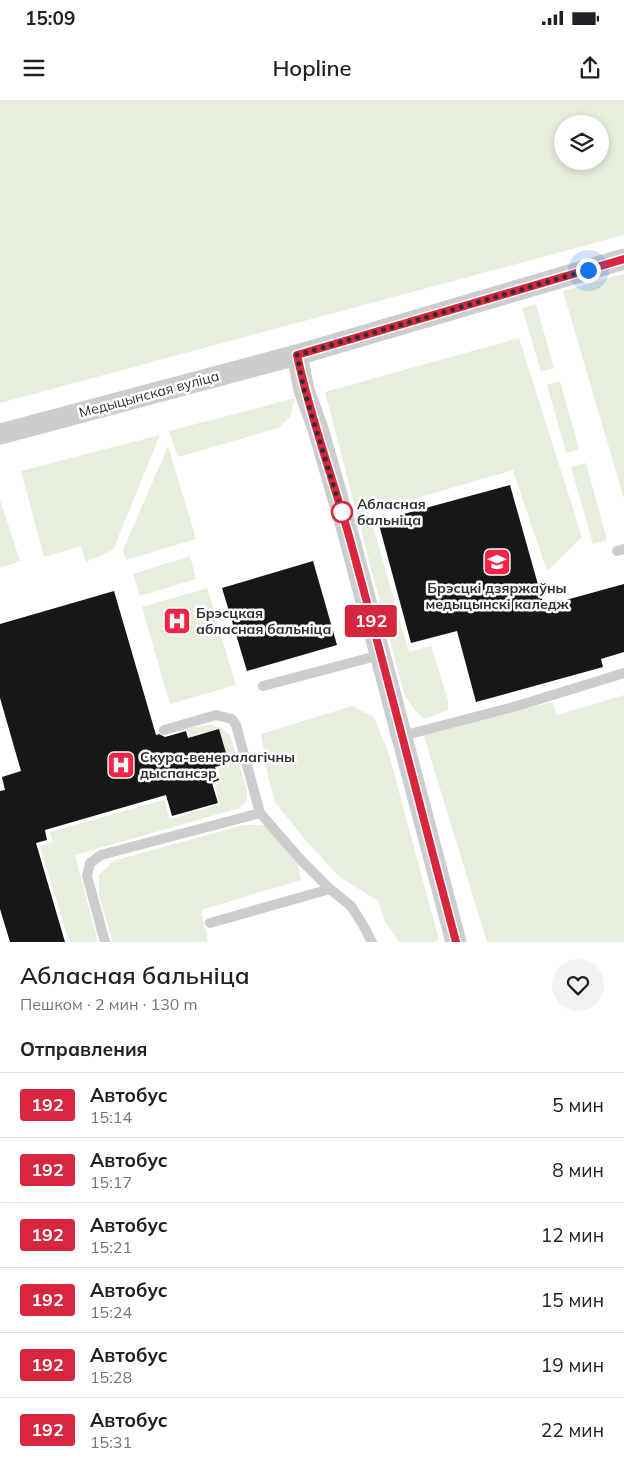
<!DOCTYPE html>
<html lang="ru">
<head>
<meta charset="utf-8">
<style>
	:root { --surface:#fff; --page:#f2f2f2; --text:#202124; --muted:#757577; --line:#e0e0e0 }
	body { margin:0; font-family:Mulish,sans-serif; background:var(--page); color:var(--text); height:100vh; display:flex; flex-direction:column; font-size:19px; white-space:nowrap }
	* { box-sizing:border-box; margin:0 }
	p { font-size:16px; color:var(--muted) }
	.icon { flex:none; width:28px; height:28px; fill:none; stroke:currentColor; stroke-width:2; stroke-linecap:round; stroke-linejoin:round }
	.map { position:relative; height:842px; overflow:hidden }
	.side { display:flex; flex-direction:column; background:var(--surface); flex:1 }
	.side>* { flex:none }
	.badge { padding:0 10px; border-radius:4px; font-size:18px; line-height:32px }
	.buttons { position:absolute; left:554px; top:15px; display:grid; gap:10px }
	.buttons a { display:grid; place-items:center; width:55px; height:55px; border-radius:50%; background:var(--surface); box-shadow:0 2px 8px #0003; font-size:25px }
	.you { position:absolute; width:25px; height:25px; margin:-12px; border:4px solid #fff; border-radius:50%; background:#1a73e8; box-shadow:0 0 0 8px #1a73e833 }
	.map>.badge { position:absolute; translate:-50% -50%; box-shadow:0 0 0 2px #fff }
	h2 { padding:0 20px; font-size:19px; line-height:45px }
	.round { display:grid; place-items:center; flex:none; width:52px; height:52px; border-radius:26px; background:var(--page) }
	.summary { display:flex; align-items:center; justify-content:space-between; height:85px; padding:0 20px }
	h1 { font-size:24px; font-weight:600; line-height:38px }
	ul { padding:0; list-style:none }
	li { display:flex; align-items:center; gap:15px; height:65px; padding:0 20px; border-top:1px solid var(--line) }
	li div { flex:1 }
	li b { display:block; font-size:19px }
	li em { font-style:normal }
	li .badge { min-width:55px; font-weight:700; text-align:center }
	.status { display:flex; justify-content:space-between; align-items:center; height:35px; padding:0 25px; background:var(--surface); direction:ltr }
	.status svg { height:14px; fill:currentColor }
	header { display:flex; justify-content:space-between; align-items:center; height:65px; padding:0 20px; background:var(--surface); font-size:22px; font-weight:600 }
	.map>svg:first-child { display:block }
</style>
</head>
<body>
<div class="status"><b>15:09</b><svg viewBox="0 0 49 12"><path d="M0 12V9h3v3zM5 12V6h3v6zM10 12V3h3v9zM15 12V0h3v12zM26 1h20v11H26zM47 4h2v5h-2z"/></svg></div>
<header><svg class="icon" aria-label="menu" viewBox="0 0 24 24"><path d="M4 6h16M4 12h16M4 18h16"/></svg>Hopline<svg class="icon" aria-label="share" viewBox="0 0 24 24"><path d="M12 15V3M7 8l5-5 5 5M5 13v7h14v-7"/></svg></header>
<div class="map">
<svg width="624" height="842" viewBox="0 0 624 842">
	<rect width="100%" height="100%" fill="#fff"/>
	<path fill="#e8eedd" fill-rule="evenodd" d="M0,0H624V135L0,303ZM562,24H600V61H562Z
		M624,174V399L563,191Z
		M536,204L554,268L541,272L522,208Z
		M519,238L582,437L547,471L513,370L369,412L409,552L431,546L448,600V610L425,619L416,612L404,594L325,292Z
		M560,281L579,349L566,353L547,285Z
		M295,298L290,317L278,328L178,357L169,331Z
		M160,335L113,450L86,462L81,446L44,457L21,371Z
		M168,346L196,439L126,460L123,450Z
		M586,363L607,440L593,444L571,367Z
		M0,400L20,461L0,468Z
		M190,456L196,479L140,496L133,474Z
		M207,488L236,585L170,604L142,507Z
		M624,595V842H487L422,630L437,632L552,602L557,615Z
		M352,606L374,617L388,651L439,840L434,842H399L385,821L378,801L340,777L306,741L275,702L268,677L261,634Z
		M211,625L221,628L230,635L247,690V700L240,708L75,755L98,842H69L40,746L53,742L50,732L164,700L170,719L220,704L215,685L222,682L218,669L230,665L219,629L190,637L187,628Z
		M243,725H264L294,751L301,780L201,810L208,842H113L99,796V775L113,761Z"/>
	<path fill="#171717" d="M510,385L544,506L624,484V552L601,559L603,567L476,602L457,531L411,543L378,421Z
		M313,461L337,545L247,571L222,488Z
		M114,491L156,635L159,634L165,637L186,631L188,638L219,629L229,663L215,667L219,680L212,683L218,703L172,716L166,695L45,730L47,740L36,743L65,842H10L0,809V691L5,690L2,677L21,671L0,598V524Z"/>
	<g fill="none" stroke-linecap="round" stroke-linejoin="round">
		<path stroke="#cdcdcd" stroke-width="10" d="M617,451L624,449
			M263,586L380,555
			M164,630L216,615L232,619L236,625L260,713
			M402,636L517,606L624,573
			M210,823L330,789
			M105,842L87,776L90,763L101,755L260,713L301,760L330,789L351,806L363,825L372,842"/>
		<path stroke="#cdcdcd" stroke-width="21" d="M297,255L304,290L318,329L349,437L456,842
			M0,334L297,255L624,159"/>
	</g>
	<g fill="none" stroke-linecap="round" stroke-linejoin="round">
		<g stroke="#fff" stroke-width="11">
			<path id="line" d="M456,842C420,707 386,571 349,436C332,376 310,316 297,255L624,159"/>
		</g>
		<use href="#line" stroke="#d7263d" stroke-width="8"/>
		<path stroke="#303030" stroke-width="5" stroke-dasharray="0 9" d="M342,412L344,420L304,290L297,255L588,170"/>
	</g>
	<defs>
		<g id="university-square" transform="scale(1.4375)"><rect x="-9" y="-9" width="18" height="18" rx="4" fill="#f52447" stroke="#fff"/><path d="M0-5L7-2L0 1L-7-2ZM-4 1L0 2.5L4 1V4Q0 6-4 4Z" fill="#fff"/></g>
		<g id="hospital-square" transform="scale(1.4375)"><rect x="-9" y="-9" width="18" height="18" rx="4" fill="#f52447" stroke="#fff"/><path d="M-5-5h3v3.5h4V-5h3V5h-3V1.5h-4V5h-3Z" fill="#fff"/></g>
	</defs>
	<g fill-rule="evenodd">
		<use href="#university-square" x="497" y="462"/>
		<use href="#hospital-square" x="177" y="521"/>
		<use href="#hospital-square" x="121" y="665"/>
	</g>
	<circle fill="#fff" stroke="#d7263d" stroke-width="2.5" cx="342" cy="412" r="10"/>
	<g text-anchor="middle" stroke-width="5" stroke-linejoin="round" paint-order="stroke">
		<g font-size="14" fill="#303030" stroke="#fff">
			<text transform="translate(149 294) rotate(-15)" y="5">Медыцынская вуліца</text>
		</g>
		<g font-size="14" font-weight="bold" fill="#303030" stroke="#fff" text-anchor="start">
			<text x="357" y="409">Абласная<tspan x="357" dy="16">бальніца</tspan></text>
		</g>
		<g font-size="14" font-weight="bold" fill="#303030" stroke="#fff" text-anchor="start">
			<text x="497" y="493" text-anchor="middle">Брэсцкі дзяржаўны<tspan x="497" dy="16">медыцынскі каледж</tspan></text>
			<text x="196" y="518">Брэсцкая<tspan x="196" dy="16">абласная бальніца</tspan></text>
			<text x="140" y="662">Скура-венералагічны<tspan x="140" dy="16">дыспансэр</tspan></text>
		</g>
	</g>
</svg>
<div class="buttons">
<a><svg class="icon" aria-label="layers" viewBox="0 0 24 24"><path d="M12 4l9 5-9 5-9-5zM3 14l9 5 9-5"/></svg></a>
</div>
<div class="you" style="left:588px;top:170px"></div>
<b class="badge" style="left:371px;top:521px;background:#d7263d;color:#fff">192</b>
</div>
<section class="side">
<div class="summary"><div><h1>Абласная бальніца</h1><p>Пешком · 2 мин · 130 m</p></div><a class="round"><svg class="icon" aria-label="heart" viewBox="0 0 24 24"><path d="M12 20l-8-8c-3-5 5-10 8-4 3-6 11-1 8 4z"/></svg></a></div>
<h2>Отправления</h2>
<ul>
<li><span class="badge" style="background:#d7263d;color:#fff">192</span><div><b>Автобус</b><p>15:14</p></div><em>5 мин</em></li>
<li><span class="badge" style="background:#d7263d;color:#fff">192</span><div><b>Автобус</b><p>15:17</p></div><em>8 мин</em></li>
<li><span class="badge" style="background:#d7263d;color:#fff">192</span><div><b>Автобус</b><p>15:21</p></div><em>12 мин</em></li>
<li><span class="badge" style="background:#d7263d;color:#fff">192</span><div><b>Автобус</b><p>15:24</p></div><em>15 мин</em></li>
<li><span class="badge" style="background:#d7263d;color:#fff">192</span><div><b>Автобус</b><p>15:28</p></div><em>19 мин</em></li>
<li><span class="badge" style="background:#d7263d;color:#fff">192</span><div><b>Автобус</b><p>15:31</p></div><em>22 мин</em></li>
</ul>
</section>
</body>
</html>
